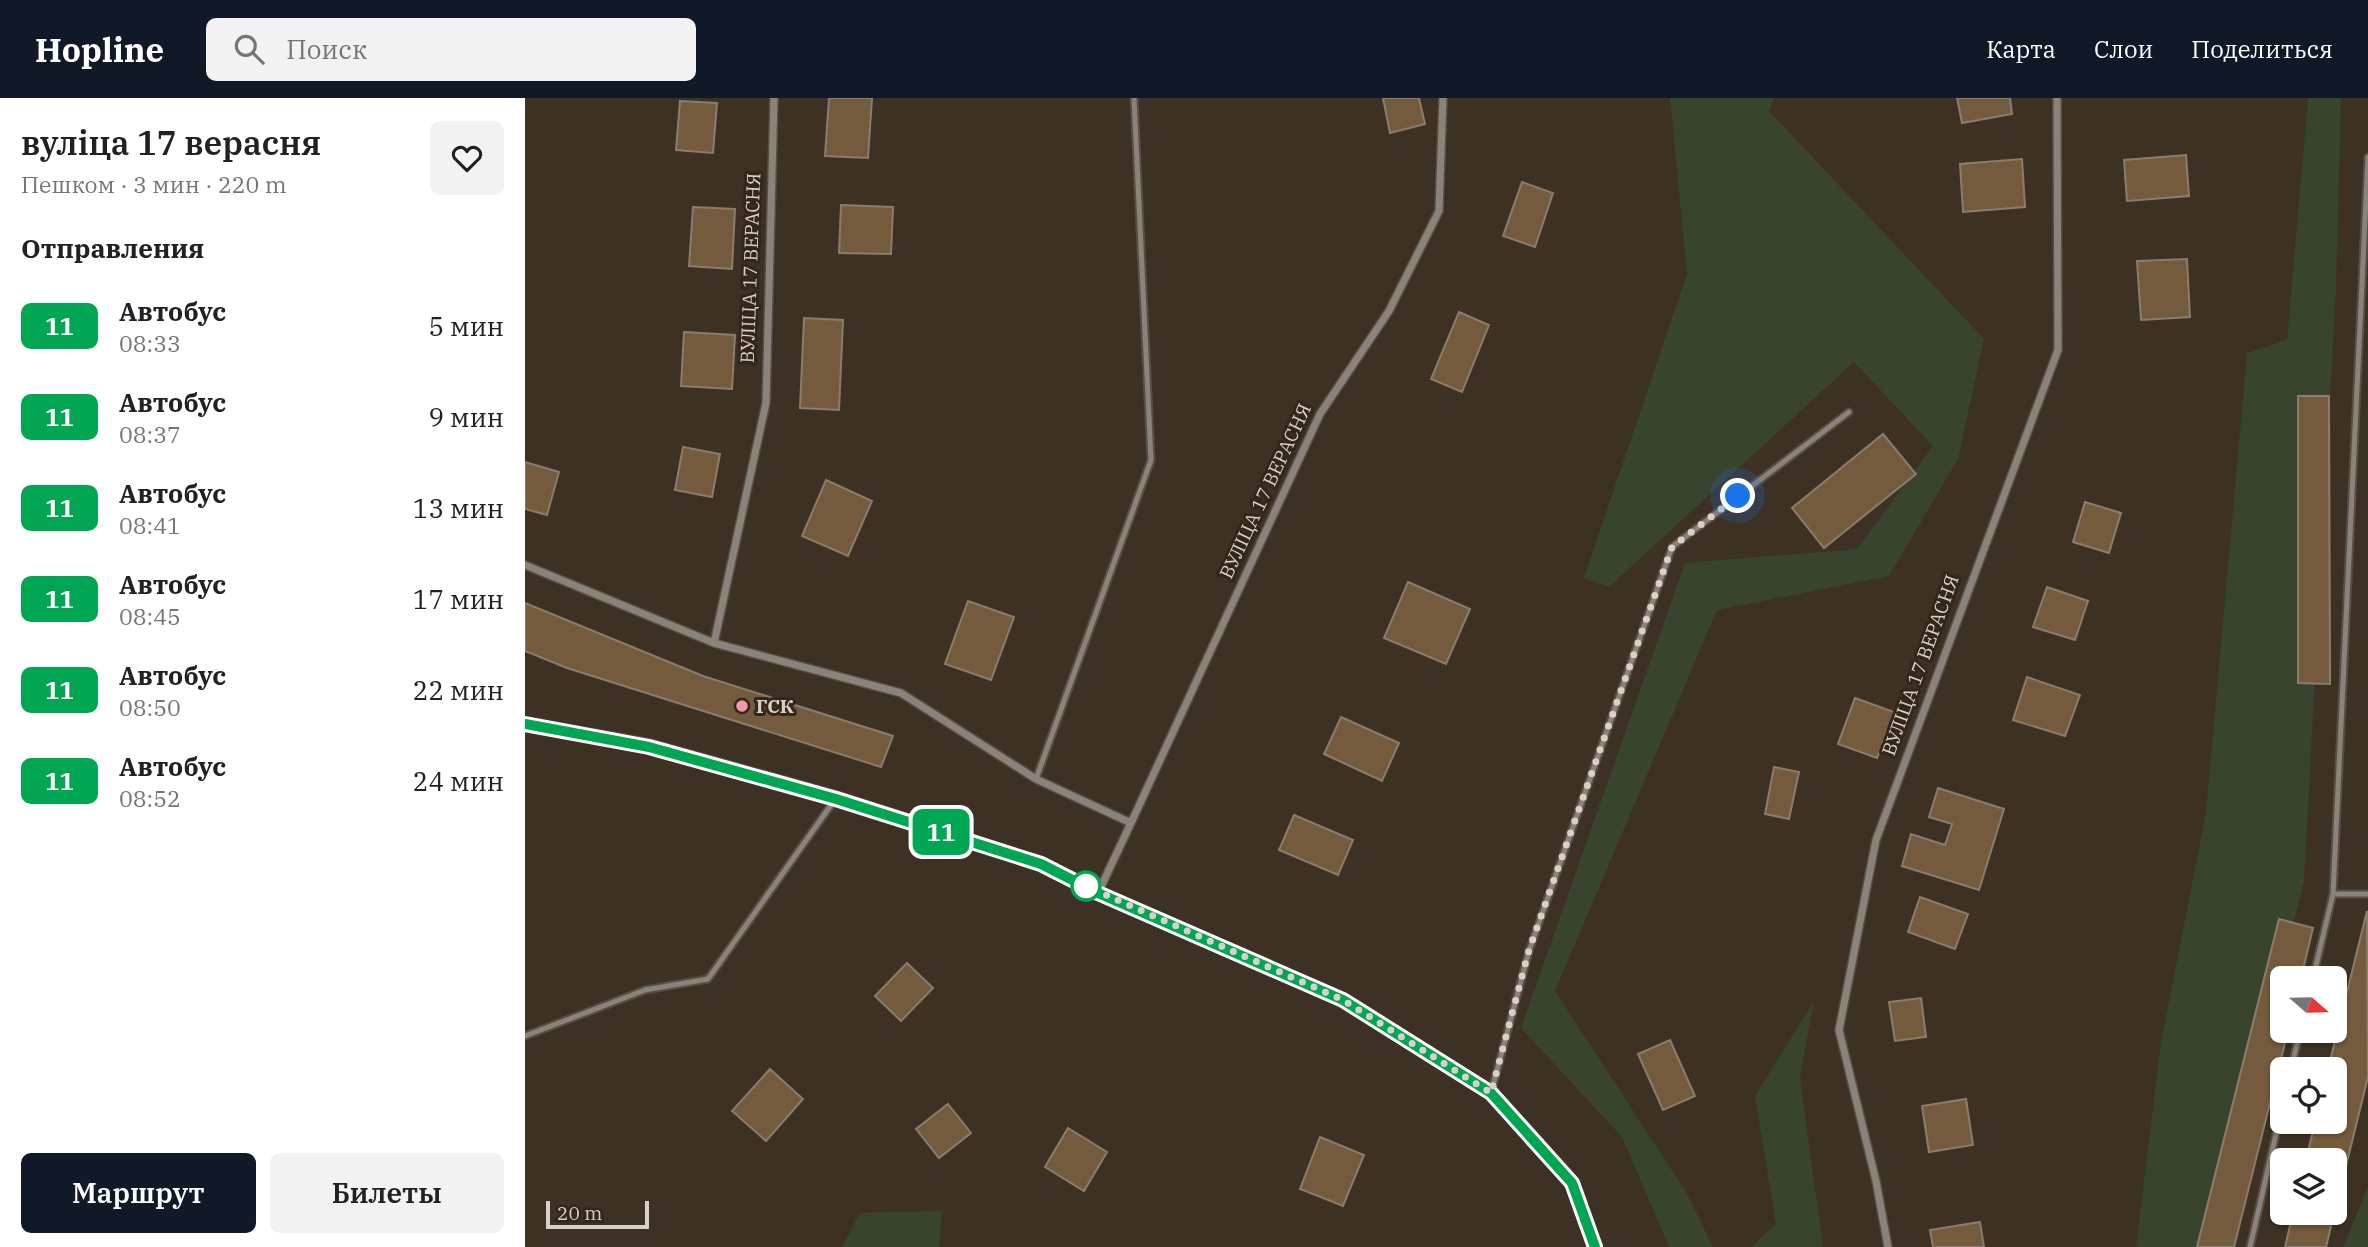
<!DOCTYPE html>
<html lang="ru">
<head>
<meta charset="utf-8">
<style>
	:root { --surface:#fff; --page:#f2f2f2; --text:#202124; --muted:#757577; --accent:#111827 }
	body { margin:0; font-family:"IBM Plex Serif",serif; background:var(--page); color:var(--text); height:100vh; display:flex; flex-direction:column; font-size:26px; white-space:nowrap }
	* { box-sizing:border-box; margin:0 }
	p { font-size:23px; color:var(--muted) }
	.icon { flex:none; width:38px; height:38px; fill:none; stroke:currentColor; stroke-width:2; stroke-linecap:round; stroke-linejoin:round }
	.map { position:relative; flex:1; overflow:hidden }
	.details { display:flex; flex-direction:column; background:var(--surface); width:525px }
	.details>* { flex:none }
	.badge { padding:0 14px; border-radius:10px; font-size:24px; line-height:46px }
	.needle { width:46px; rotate:110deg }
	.buttons { position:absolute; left:1745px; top:868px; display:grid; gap:14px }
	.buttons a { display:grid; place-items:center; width:77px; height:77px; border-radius:10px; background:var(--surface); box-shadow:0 2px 5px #0004; font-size:35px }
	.scale { position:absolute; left:21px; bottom:18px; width:103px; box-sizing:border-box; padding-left:7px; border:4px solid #d9d1c9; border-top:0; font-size:19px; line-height:24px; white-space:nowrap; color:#d9d1c9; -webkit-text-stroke:5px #32271a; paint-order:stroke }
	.you { position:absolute; width:35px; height:35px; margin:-18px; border:5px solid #fff; border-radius:50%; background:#1a73e8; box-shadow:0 0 0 10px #1a73e833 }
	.map>.badge { position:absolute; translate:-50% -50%; box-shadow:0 0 0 4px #fff }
	h2 { padding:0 21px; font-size:26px; line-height:63px }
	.round { display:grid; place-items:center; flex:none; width:74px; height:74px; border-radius:10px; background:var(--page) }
	.headline { display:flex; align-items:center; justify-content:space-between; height:119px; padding:0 21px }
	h1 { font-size:33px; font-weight:600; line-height:52px }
	.primary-button { display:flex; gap:14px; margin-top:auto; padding:14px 21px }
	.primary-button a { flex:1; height:80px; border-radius:10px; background:var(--accent); color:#fff; font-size:28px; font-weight:600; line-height:80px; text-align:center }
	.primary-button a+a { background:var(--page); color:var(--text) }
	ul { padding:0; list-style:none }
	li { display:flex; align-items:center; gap:21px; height:91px; padding:0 21px }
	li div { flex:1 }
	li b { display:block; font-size:26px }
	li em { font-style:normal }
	li .badge { min-width:77px; font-weight:700; text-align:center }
	header { display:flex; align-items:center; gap:42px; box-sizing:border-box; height:98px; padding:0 35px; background:var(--accent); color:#fff }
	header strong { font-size:33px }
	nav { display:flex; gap:38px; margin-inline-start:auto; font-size:24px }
	.search { width:490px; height:63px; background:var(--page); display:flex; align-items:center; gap:18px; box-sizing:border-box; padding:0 24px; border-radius:10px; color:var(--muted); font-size:26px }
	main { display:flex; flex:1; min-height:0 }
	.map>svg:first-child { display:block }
</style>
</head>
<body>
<header>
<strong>Hopline</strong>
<div class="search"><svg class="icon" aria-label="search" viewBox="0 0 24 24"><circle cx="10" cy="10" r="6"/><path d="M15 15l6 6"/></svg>Поиск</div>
<nav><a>Карта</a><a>Слои</a><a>Поделиться</a></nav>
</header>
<main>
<section class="details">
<div class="headline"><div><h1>вуліца 17 верасня</h1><p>Пешком · 3 мин · 220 m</p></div><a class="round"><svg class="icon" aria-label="heart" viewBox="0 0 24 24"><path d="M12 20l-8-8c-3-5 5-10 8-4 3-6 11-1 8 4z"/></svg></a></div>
<h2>Отправления</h2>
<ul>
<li><span class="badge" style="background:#00a651;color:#fff">11</span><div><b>Автобус</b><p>08:33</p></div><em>5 мин</em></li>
<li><span class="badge" style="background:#00a651;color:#fff">11</span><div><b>Автобус</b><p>08:37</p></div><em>9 мин</em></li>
<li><span class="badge" style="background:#00a651;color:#fff">11</span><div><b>Автобус</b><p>08:41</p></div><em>13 мин</em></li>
<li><span class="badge" style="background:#00a651;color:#fff">11</span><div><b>Автобус</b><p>08:45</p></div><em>17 мин</em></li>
<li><span class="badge" style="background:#00a651;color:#fff">11</span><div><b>Автобус</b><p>08:50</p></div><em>22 мин</em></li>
<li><span class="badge" style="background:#00a651;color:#fff">11</span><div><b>Автобус</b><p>08:52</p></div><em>24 мин</em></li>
</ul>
<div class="primary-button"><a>Маршрут</a><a>Билеты</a></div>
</section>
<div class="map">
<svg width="1843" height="1149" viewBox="0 0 1843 1149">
	<rect width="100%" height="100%" fill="#3d3123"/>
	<path fill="#39442f" d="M1145,0H1249L1244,13L1459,241L1433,361L1364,478L1192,512L1030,893L1161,1094L1188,1149H1144L1097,1039L996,930L1160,465L1332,451L1408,348L1329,264L1084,489L1059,480L1162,176Z
		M1783,0H1816L1811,191L1779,783L1688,1149H1611L1636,944L1681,715L1722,255L1762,242Z
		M1289,903L1275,980L1298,1149H1226L1251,1126L1230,998Z
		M1843,1089V1149H1818Z
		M417,1113L414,1149H317L335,1115Z"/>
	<path fill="#745b3d" stroke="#8a7d6d" stroke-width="2" d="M304,0H347L343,60L300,58Z
		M858,0H894L900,26L865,35Z
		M1432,0H1485L1487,16L1437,25Z
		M155,3L192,5L188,55L151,52Z
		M1661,57L1664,98L1602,103L1599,62Z
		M1497,61L1500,109L1438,114L1435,66Z
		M997,84L1028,95L1010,149L978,138Z
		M316,107L368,109L366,156L314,155Z
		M168,109L210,111L207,171L164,168Z
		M1662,161L1665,219L1616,222L1612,163Z
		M934,214L964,227L937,294L906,281Z
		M279,220L318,222L314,312L275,310Z
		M159,234L210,237L207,291L156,288Z
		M1773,298H1804L1805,586L1773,585Z
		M1358,336L1391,376L1299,450L1267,410Z
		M158,349L195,356L187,399L150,392Z
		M0,364L34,374L22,417L0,411Z
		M301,382L347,403L323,458L277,438Z
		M1560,404L1596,415L1584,455L1548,444Z
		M883,484L945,511L921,566L859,540Z
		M1522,489L1563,503L1550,542L1508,529Z
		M443,503L489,519L466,582L420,566Z
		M0,505L178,578L368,638L356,669L42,570L0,553Z
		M1502,579L1555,597L1540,638L1488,622Z
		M1330,600L1369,614L1352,660L1313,646Z
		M816,619L874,645L857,683L799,656Z
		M1249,669L1274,674L1264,721L1240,716Z
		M1413,690L1479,711L1454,792L1377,768L1386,736L1420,747L1427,726L1404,719Z
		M769,717L828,742L813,777L754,752Z
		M1395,799L1443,816L1430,851L1383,834Z
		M1842,813L1843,979L1801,1149H1760L1768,1115H1810V1062H1781L1790,1024H1810V971H1803Z
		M1754,821L1788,830L1776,880H1757V933H1763L1709,1149H1672Z
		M382,865L408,890L376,923L350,898Z
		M1396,900L1401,939L1370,943L1364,904Z
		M1145,942L1170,998L1138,1012L1113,956Z
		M245,971L278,1001L241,1043L207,1013Z
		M1441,1001L1448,1047L1404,1054L1397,1008Z
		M423,1006L446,1035L414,1060L391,1031Z
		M543,1030L582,1054L559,1093L520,1069Z
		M795,1039L839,1057L818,1108L775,1091Z
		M1455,1124L1459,1149H1408L1405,1132Z"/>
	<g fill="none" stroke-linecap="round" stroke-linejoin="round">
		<g stroke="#594e41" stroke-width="9">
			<path id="service" d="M511,681L626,362L609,0
				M1808,796H1843
				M1788,880L1808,796L1843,59
				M0,938L120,892L183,881L311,700
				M1766,971L1775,933
				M966,995L1004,853L1147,449L1324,314
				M1725,1149L1757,1010"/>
		</g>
		<g stroke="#594e41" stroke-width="10">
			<path id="minor" d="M249,0L241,305L189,545L376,595L511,681L606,725L573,795
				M0,467L189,545
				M606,725L795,316L864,213L914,113L918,0
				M1363,1149L1351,1083L1314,932L1351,742L1533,252L1532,0"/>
		</g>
		<g stroke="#594e41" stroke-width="16">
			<path id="tertiary" d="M0,626L124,648L311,700L516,766L573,795L818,902L966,995L1047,1085L1070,1149"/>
		</g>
		<use href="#service" stroke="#89837c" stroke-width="5"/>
		<use href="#minor" stroke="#89837c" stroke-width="7"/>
		<use href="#tertiary" stroke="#89837c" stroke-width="12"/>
	</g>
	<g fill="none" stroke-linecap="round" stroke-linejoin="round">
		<g stroke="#fff" stroke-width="16">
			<path id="line" d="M0,626L124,649L311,701L516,766L573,795L818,902L966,995L1047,1085L1070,1149"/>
		</g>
		<use href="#line" stroke="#00a651" stroke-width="10"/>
		<path stroke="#d9d1c9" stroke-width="7" stroke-dasharray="0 12.6" d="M561,788L554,785L818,902L966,995L1004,852L1147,449L1213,398"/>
	</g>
	<circle fill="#f29aad" stroke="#32271a" stroke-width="2.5" cx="217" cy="608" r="7"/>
	<circle fill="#fff" stroke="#00a651" stroke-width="3.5" cx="561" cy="788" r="14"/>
	<g text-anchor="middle" stroke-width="6" stroke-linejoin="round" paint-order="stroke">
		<g font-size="19" fill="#d9d1c9" stroke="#32271a">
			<text transform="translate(225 170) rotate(-88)" y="7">ВУЛІЦА 17 ВЕРАСНЯ</text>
			<text transform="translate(740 393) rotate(-65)" y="7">ВУЛІЦА 17 ВЕРАСНЯ</text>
			<text transform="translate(1395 567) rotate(-70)" y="7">ВУЛІЦА 17 ВЕРАСНЯ</text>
		</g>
		<g font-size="19" font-weight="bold" fill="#d9d1c9" stroke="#32271a" text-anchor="start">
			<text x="231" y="615">ГСК</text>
		</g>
	</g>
</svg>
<div class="buttons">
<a><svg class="needle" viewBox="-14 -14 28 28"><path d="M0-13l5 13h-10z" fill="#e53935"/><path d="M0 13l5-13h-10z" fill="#757577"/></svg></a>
<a><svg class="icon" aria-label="locate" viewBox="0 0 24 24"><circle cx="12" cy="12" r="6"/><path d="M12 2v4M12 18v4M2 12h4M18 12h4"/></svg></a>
<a><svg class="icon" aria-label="layers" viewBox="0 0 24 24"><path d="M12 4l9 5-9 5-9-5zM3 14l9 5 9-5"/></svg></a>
</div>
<div class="scale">20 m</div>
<div class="you" style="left:1213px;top:398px"></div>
<b class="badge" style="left:416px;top:734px;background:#00a651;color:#fff">11</b>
</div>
</main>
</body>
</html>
